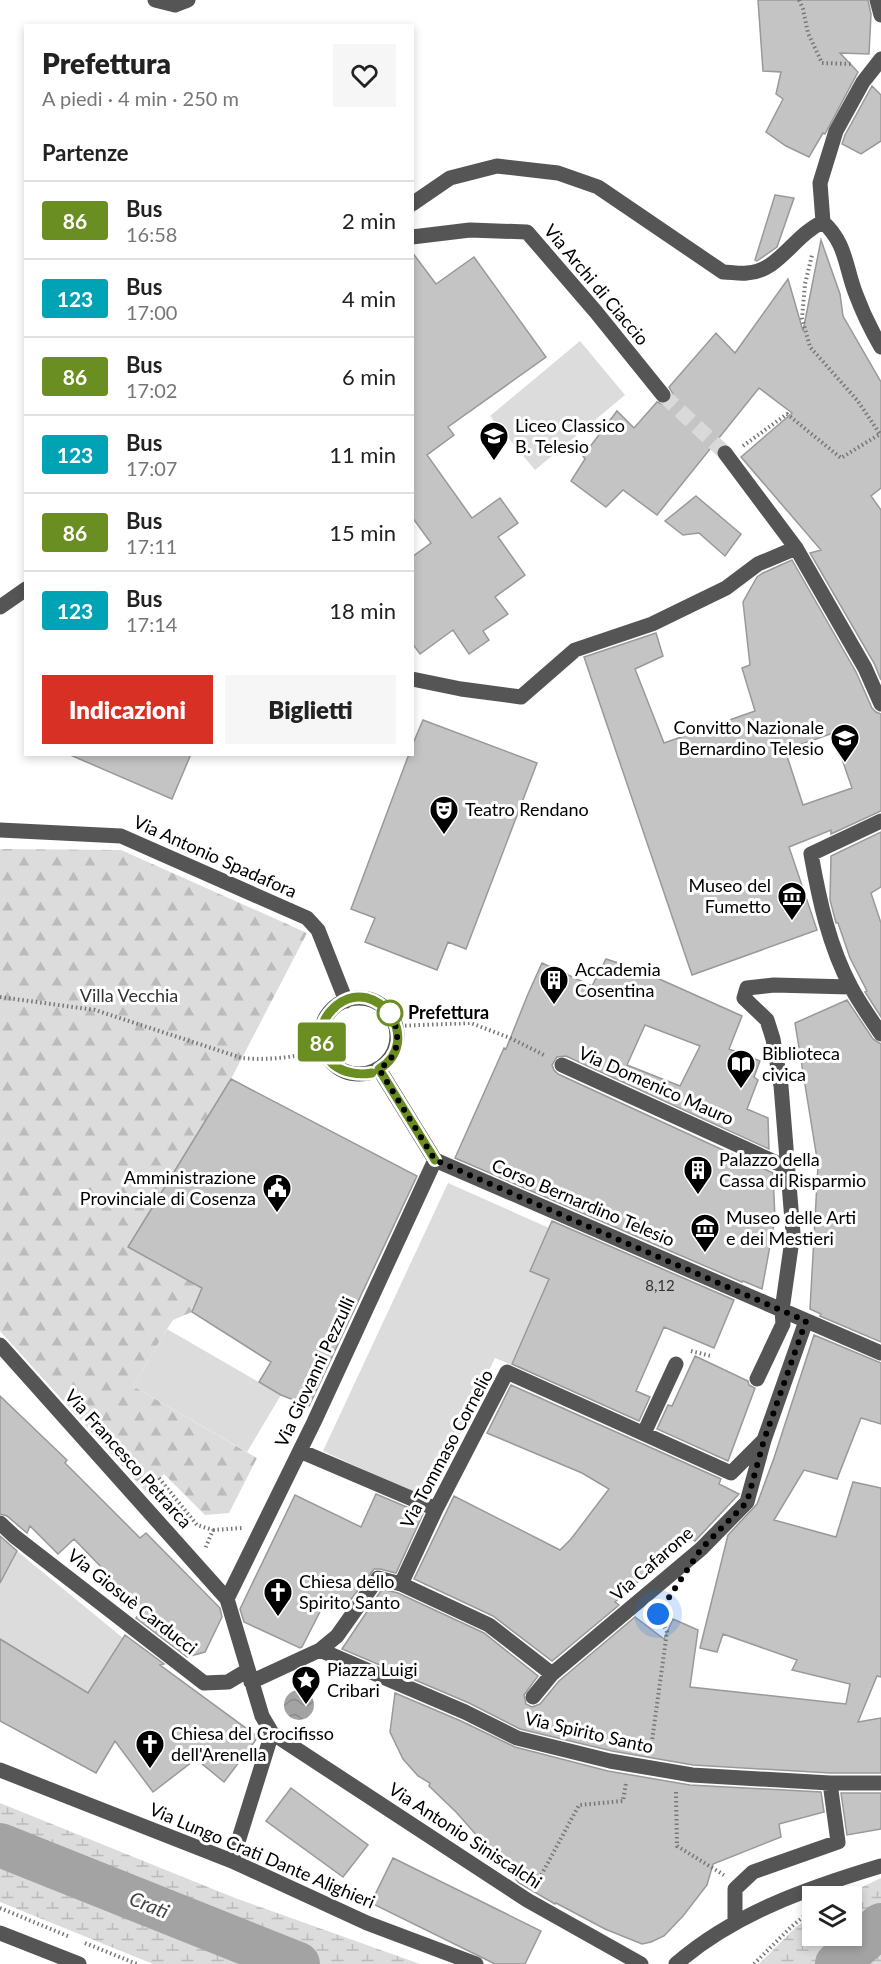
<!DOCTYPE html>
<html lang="it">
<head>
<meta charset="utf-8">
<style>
	:root { --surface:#fff; --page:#f6f6f6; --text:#222; --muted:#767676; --line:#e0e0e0; --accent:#d93025 }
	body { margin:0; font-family:Lato,sans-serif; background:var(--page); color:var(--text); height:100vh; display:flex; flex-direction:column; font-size:22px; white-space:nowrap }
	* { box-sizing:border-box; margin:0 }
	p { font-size:20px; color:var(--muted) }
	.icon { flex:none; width:33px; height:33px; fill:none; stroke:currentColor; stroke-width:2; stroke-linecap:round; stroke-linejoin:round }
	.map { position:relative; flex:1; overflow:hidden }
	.side { position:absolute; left:24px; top:24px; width:390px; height:732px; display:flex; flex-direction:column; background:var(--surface); border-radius:0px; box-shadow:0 3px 9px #0003 }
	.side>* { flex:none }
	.badge { padding:0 12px; border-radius:4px; font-size:21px; line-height:39px }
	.tools { position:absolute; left:802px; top:1886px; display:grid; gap:12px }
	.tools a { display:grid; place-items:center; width:60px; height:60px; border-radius:0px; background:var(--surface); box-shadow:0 3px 9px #0003; font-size:30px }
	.you { position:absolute; width:30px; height:30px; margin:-15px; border:4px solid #fff; border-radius:50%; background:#1a73e8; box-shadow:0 0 0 9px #1a73e833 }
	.map>.badge { position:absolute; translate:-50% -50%; box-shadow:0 0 0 3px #fff }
	h2 { padding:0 18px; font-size:22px; line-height:54px }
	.round { display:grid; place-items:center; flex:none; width:63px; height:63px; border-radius:0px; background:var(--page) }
	.head { display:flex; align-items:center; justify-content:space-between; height:102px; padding:0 18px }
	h1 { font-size:28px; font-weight:800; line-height:45px }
	.action { display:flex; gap:12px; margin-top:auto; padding:12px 18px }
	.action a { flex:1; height:69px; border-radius:0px; background:var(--accent); color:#fff; font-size:24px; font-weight:800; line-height:69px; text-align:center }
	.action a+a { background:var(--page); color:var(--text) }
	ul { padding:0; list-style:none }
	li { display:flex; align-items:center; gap:18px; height:78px; padding:0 18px; border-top:2px solid var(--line) }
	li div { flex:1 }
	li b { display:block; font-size:22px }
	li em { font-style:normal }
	li .badge { min-width:66px; font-weight:700; text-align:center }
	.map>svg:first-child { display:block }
</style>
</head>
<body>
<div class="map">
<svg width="881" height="1964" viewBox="0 0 881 1964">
	<defs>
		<pattern id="forest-firs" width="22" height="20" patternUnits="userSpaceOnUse" patternTransform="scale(1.5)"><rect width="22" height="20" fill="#dcdcdc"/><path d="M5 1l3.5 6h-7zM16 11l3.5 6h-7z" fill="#bbb"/></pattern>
		<pattern id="wetland-marsh" width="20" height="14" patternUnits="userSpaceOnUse" patternTransform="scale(1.5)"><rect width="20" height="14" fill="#dcdcdc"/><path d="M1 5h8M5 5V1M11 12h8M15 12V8" fill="none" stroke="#bbb"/></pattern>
		<pattern id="water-waves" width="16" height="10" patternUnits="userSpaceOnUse" patternTransform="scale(1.5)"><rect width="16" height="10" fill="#a3a3a3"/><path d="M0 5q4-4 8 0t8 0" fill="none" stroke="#8b8b8b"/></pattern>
	</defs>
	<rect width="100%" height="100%" fill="#fff"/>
	<path fill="url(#forest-firs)" d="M0,849L121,850L307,933L231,1079L128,1247L202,1288L192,1312L173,1320L167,1329L133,1386L257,1458L229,1513L205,1515L164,1474L145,1491L0,1331Z"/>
	<path fill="url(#wetland-marsh)" d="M0,1803L235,1898L420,1964H153L0,1902Z
		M881,1878V1964H759L796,1927L813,1915V1935H852V1896H843Z"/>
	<path fill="#dcdcdc" d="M580,341L625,395L535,470L490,416Z
		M448,1183L549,1228L530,1270L549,1279L512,1365L495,1358L429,1500L323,1451Z
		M167,1329L281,1395L247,1452L133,1386Z
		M17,1551L123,1638L77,1710L66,1679L0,1639V1583Z"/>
	<path fill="url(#water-waves)" d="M284 1705a15 15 0 1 1 30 0a15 15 0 1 1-30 0Z"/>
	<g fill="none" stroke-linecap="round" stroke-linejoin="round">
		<path stroke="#a3a3a3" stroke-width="44" d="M0,1845L298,1964
			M837,1964L881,1925"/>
	</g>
	<path fill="#c4c4c4" stroke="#999" stroke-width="1.5" fill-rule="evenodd" d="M758,0H868L871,14L869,54L840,53L858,72L825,134L823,133L809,157L786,146L766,132L783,99L776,94L781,72L763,71Z
		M872,86L881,95V141L861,154L842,144L845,135Z
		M775,195L794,198L777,247L757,261L755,260Z
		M821,240L840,294L843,316L881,382V488L871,496L881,510V680L874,663L810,553L821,550L741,457L792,413L759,388L657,515L623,490L606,507L571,481L585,459L583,456L617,411L634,428L657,402L664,405L669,403L673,394L669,387L716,333L735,353L788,279L803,331Z
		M412,252L436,284L474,257L546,357L448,427L454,435L427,455L472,518L500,498L518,523L498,537L525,575L495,597L508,614L483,631L489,640L469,654L453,630L420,654L412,643V557L431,543L412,517Z
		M696,496L741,534L725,556L699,533L683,535L665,521Z
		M792,560L856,672L872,708L876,712L881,714V811L831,834V830L789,847L817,930L692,975L584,657L656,633L663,656L635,669L664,743L755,711L742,668L750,665L743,602L757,577L763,573ZM833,733L852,788L803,805L785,750Z
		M423,720L537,763L466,949L448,942L437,970L365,942L375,918L351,909L409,754H412V746Z
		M68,754H191L172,799Z
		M881,832V887L871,893L881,923V1017L865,992L867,991L850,958L838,923H836L830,900L831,856Z
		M606,959L637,969L742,1016L729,1049L760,1061L754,1077L758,1080L747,1109L768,1118L769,1149L566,1056L557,1057L552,1065L554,1070L558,1074L773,1173L775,1219L762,1289L743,1281L742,1282L455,1158L504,1048L506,1049L528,994L542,963L592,986ZM645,1025L700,1046L680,1086L627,1065Z
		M847,1000L873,1039L881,1044V1342L820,1316L821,1314L810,1309L818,1165L795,1023Z
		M231,1079L417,1176L309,1406L281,1395L259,1382L271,1362L192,1312L202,1288L128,1247Z
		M552,1221L734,1300L714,1348L664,1327L636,1391L650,1397L639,1421L512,1364L549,1279L530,1271Z
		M814,1335L881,1363V1424L861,1418L837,1479L804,1470L774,1520L836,1537L853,1482L881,1488V1677L877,1676L858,1722L881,1718V1773H830L693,1765L612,1751L520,1729L469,1703L342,1649L382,1589L398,1593L484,1633L538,1676L524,1695L526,1704L532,1707L540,1704L559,1681L635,1617L664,1639L673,1619L698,1630L690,1687L846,1704L850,1684L792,1670L797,1660L723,1634L717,1652L700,1648L728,1535L757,1504L774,1458Z
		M695,1356L748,1381L749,1385L755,1388L728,1461L657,1429L668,1405L672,1406Z
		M511,1385L721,1479L719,1484L739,1494L695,1541L689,1537L615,1602L619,1605L552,1661L493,1616L414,1579L454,1496L560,1550L571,1539L609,1489L582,1473L487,1433Z
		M0,1396L67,1460L65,1463L140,1538L146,1533L220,1608L222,1617L205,1652L187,1657L136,1618L141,1611L97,1577L104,1570L74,1539L58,1554L30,1526L27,1533L7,1516L0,1514Z
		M376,1494L423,1514L396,1573L380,1569H374L346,1606L327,1598L302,1647L300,1648L244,1622L240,1609L295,1495L361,1527Z
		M0,1536L17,1551L0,1583Z
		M125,1635L164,1664L160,1665L258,1737L224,1782L196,1759L153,1792L115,1741L96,1773L0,1721V1639L88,1693Z
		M395,1693L461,1721L515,1747L608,1771L690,1785L821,1792L824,1812L779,1824L781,1837L713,1864L707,1885L683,1916L664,1936L651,1942L642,1944L605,1929L556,1903L555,1904L519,1883L456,1812L429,1786L430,1783L418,1776L403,1759L390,1732Z
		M291,1788L368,1845L343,1877L266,1821Z
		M841,1793H881V1829L847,1835Z
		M393,1858L541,1931L525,1964H495L371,1903Z"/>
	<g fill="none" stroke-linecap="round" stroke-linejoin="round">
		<path stroke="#d9d9d9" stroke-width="15" stroke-dasharray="15 8" stroke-linecap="butt" d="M663,395L725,453"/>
		<path stroke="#777" stroke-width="4" stroke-dasharray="1.5 3" stroke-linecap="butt" d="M799,0L803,9L808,33L822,63L853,64
			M743,446L787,414L841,458L880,434L857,400L810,347L802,318L805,284L812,255
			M0,997L95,1010L242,1058C269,1061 297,1056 324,1051
			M396,1026L471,1023L510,1038L546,1056
			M691,1351L711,1356
			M159,1478L197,1525L213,1530L205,1549
			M213,1530L242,1528
			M651,1748L667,1632L658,1614L659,1612
			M676,1792L677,1846L724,1875
			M537,1883L579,1805L623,1801L626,1783
			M0,1908L70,1937
			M85,1943L137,1964
			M754,1964L791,1927L810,1911"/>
		<path stroke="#555" stroke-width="15" d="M155,0L175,5L188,0
			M877,0L881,15
			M881,59L863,82L836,131L820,183L823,222C846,243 845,265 855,292C862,311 871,330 881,347
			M412,204L450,178L497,166L558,173L598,187L723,272C731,272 739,274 747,273C778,272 794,235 823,222
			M412,237L470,230L527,232L596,312L663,395
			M725,453L796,548L865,668L881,704
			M0,607L26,589
			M412,679L461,689L521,697L575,650L652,624L726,588L758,564L796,548
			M881,821L811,854C819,899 829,946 851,987C860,1004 871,1019 881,1034
			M0,830L121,836L307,918L318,930L346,1001
			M321 1036a38 38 0 1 1 76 0a38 38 0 1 1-76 0Z
			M562,1065L788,1168
			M379,1069L435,1160
			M435,1160L881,1353
			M0,1345L227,1599L262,1716L272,1733L527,1900L641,1964
			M757,1379L783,1324L782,1310L793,1233L781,1086L773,1039L767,1020L744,998L747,988L774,985L850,987
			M644,1433L676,1364
			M300,1451L436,1509
			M0,1523L14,1536L204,1683L228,1682L248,1670
			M401,1584L489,1625L552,1674
			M227,1599L314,1422L435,1160
			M320,1650L465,1712L517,1738L610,1761L692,1775L830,1783H881
			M251,1682L320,1650L337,1636L378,1578L401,1584L436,1509L507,1372L731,1473L764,1440L806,1321
			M533,1697L552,1674L701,1549L747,1502L764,1440
			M0,1770L232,1861L367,1923L476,1964
			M232,1861L272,1733
			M735,1923V1889L753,1872L838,1842L830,1783
			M0,1933L79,1964
			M676,1964C735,1913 808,1888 881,1866"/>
	</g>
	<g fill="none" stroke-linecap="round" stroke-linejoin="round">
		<g stroke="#fff" stroke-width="14">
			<path id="line" d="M372,1073C343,1078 315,1061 322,1027C324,1018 330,1011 337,1005C377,974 425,1041 379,1069L435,1160"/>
		</g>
		<use href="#line" stroke="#6b8e23" stroke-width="9"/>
		<path stroke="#000" stroke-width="6" stroke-dasharray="0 10.8" d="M390,1013L388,1010C401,1030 402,1055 379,1069L435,1160L806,1321L764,1440L747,1502L701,1549L658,1614"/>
	</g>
	<defs>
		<g id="school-pin" transform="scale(1.5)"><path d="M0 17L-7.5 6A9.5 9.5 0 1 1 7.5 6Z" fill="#000" stroke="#fff"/><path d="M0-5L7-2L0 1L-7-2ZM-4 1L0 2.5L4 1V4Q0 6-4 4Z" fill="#fff"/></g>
		<g id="theatre-pin" transform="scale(1.5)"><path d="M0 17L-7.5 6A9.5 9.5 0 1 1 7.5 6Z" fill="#000" stroke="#fff"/><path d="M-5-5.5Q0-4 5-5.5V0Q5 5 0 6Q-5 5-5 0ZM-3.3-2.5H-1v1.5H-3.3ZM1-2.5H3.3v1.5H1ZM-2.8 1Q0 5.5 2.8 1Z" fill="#fff"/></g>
		<g id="museum-pin" transform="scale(1.5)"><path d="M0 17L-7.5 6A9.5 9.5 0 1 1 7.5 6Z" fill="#000" stroke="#fff"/><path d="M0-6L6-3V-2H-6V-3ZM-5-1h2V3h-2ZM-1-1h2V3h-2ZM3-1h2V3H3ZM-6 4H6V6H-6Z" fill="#fff"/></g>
		<g id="building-pin" transform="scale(1.5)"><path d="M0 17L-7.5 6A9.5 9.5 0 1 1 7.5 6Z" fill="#000" stroke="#fff"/><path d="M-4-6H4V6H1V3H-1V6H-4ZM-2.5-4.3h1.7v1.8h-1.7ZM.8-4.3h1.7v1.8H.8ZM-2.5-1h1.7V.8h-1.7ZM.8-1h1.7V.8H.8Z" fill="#fff"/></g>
		<g id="library-pin" transform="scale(1.5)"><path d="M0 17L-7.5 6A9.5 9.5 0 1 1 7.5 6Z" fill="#000" stroke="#fff"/><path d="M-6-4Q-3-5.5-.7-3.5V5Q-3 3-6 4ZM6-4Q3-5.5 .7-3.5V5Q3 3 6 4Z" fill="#fff"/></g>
		<g id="civic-pin" transform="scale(1.5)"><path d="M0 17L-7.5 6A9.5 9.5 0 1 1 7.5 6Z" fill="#000" stroke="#fff"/><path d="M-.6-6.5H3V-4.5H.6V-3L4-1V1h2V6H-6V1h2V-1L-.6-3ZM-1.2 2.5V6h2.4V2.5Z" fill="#fff"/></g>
		<g id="church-pin" transform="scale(1.5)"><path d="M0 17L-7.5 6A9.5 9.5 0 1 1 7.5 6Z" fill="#000" stroke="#fff"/><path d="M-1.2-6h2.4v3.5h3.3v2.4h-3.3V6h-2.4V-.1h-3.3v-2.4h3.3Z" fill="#fff"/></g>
		<g id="sight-pin" transform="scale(1.5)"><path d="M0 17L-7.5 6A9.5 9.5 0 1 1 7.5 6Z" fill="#000" stroke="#fff"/><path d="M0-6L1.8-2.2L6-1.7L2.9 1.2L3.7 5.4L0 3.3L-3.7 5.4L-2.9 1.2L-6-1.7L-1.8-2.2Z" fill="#fff"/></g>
	</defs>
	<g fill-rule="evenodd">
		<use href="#school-pin" x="494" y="436"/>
		<use href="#school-pin" x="845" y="738"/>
		<use href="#theatre-pin" x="444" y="810"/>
		<use href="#museum-pin" x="792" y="896"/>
		<use href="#building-pin" x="554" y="980"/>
		<use href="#library-pin" x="741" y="1064"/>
		<use href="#building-pin" x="698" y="1170"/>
		<use href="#civic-pin" x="277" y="1188"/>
		<use href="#museum-pin" x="705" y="1228"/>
		<use href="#church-pin" x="278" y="1592"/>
		<use href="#sight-pin" x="306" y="1680"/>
		<use href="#church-pin" x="150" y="1744"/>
	</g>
	<circle fill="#fff" stroke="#6b8e23" stroke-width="3" cx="390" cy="1013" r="12"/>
	<g text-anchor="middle" stroke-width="6" stroke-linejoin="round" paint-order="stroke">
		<g font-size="15" fill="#313131">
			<text x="660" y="1291">8,12</text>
		</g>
		<g font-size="18" fill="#000" stroke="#fff">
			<text transform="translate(596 285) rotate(50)" y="6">Via Archi di Ciaccio</text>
			<text transform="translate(215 857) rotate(24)" y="6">Via Antonio Spadafora</text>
			<text transform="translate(656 1086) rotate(24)" y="6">Via Domenico Mauro</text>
			<text transform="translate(583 1203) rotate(23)" y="6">Corso Bernardino Telesio</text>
			<text transform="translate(315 1372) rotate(-65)" y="6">Via Giovanni Pezzulli</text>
			<text transform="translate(447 1449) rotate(-62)" y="6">Via Tommaso Cornelio</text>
			<text transform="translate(128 1459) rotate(48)" y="6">Via Francesco Petrarca</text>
			<text transform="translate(652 1564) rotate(-41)" y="6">Via Cafarone</text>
			<text transform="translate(132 1602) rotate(38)" y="6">Via Giosuè Carducci</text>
			<text transform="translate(589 1733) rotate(13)" y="6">Via Spirito Santo</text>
			<text transform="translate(465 1836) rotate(33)" y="6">Via Antonio Siniscalchi</text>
			<text transform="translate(262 1856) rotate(23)" y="6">Via Lungo Crati Dante Alighieri</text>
		</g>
		<g font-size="18" fill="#000" stroke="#fff" text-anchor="start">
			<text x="515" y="432">Liceo Classico<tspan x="515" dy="21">B. Telesio</tspan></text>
			<text x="824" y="734" text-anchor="end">Convitto Nazionale<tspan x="824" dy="21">Bernardino Telesio</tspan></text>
			<text x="465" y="816">Teatro Rendano</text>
			<text x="771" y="892" text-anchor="end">Museo del<tspan x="771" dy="21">Fumetto</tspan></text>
			<text x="575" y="976">Accademia<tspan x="575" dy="21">Cosentina</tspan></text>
			<text x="762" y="1060">Biblioteca<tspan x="762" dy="21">civica</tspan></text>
			<text x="719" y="1166">Palazzo della<tspan x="719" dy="21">Cassa di Risparmio</tspan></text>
			<text x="256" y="1184" text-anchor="end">Amministrazione<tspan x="256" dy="21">Provinciale di Cosenza</tspan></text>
			<text x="726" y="1224">Museo delle Arti<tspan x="726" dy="21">e dei Mestieri</tspan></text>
			<text x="299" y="1588">Chiesa dello<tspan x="299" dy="21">Spirito Santo</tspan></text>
			<text x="327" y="1676">Piazza Luigi<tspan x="327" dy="21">Cribari</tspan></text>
			<text x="171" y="1740">Chiesa del Crocifisso<tspan x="171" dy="21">dell'Arenella</tspan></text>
		</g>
		<g font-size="18" fill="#333" stroke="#fff">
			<text x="129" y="1002">Villa Vecchia</text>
		</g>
		<g font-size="18" font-weight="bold" fill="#000" stroke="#fff" text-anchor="start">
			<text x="408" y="1019">Prefettura</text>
		</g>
		<g font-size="20" font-style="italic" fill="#444" stroke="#fff">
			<text transform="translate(149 1905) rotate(22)" y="7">Crati</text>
		</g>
	</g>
</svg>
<div class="tools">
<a><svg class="icon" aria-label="layers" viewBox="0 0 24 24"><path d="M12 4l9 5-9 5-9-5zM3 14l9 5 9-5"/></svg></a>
</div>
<div class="you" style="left:658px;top:1614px"></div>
<b class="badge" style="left:322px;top:1042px;background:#6b8e23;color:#fff">86</b>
<section class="side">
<div class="head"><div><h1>Prefettura</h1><p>A piedi · 4 min · 250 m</p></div><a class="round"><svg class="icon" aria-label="heart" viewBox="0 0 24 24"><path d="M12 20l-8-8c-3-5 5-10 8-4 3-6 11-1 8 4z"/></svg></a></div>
<h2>Partenze</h2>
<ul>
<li><span class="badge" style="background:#6b8e23;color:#fff">86</span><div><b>Bus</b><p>16:58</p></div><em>2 min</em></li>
<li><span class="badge" style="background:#00a3b4;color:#fff">123</span><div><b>Bus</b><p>17:00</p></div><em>4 min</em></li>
<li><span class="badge" style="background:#6b8e23;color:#fff">86</span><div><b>Bus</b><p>17:02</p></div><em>6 min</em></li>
<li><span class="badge" style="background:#00a3b4;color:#fff">123</span><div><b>Bus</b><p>17:07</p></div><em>11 min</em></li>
<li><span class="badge" style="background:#6b8e23;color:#fff">86</span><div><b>Bus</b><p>17:11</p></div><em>15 min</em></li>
<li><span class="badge" style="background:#00a3b4;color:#fff">123</span><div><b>Bus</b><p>17:14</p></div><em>18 min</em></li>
</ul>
<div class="action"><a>Indicazioni</a><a>Biglietti</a></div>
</section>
</div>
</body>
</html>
